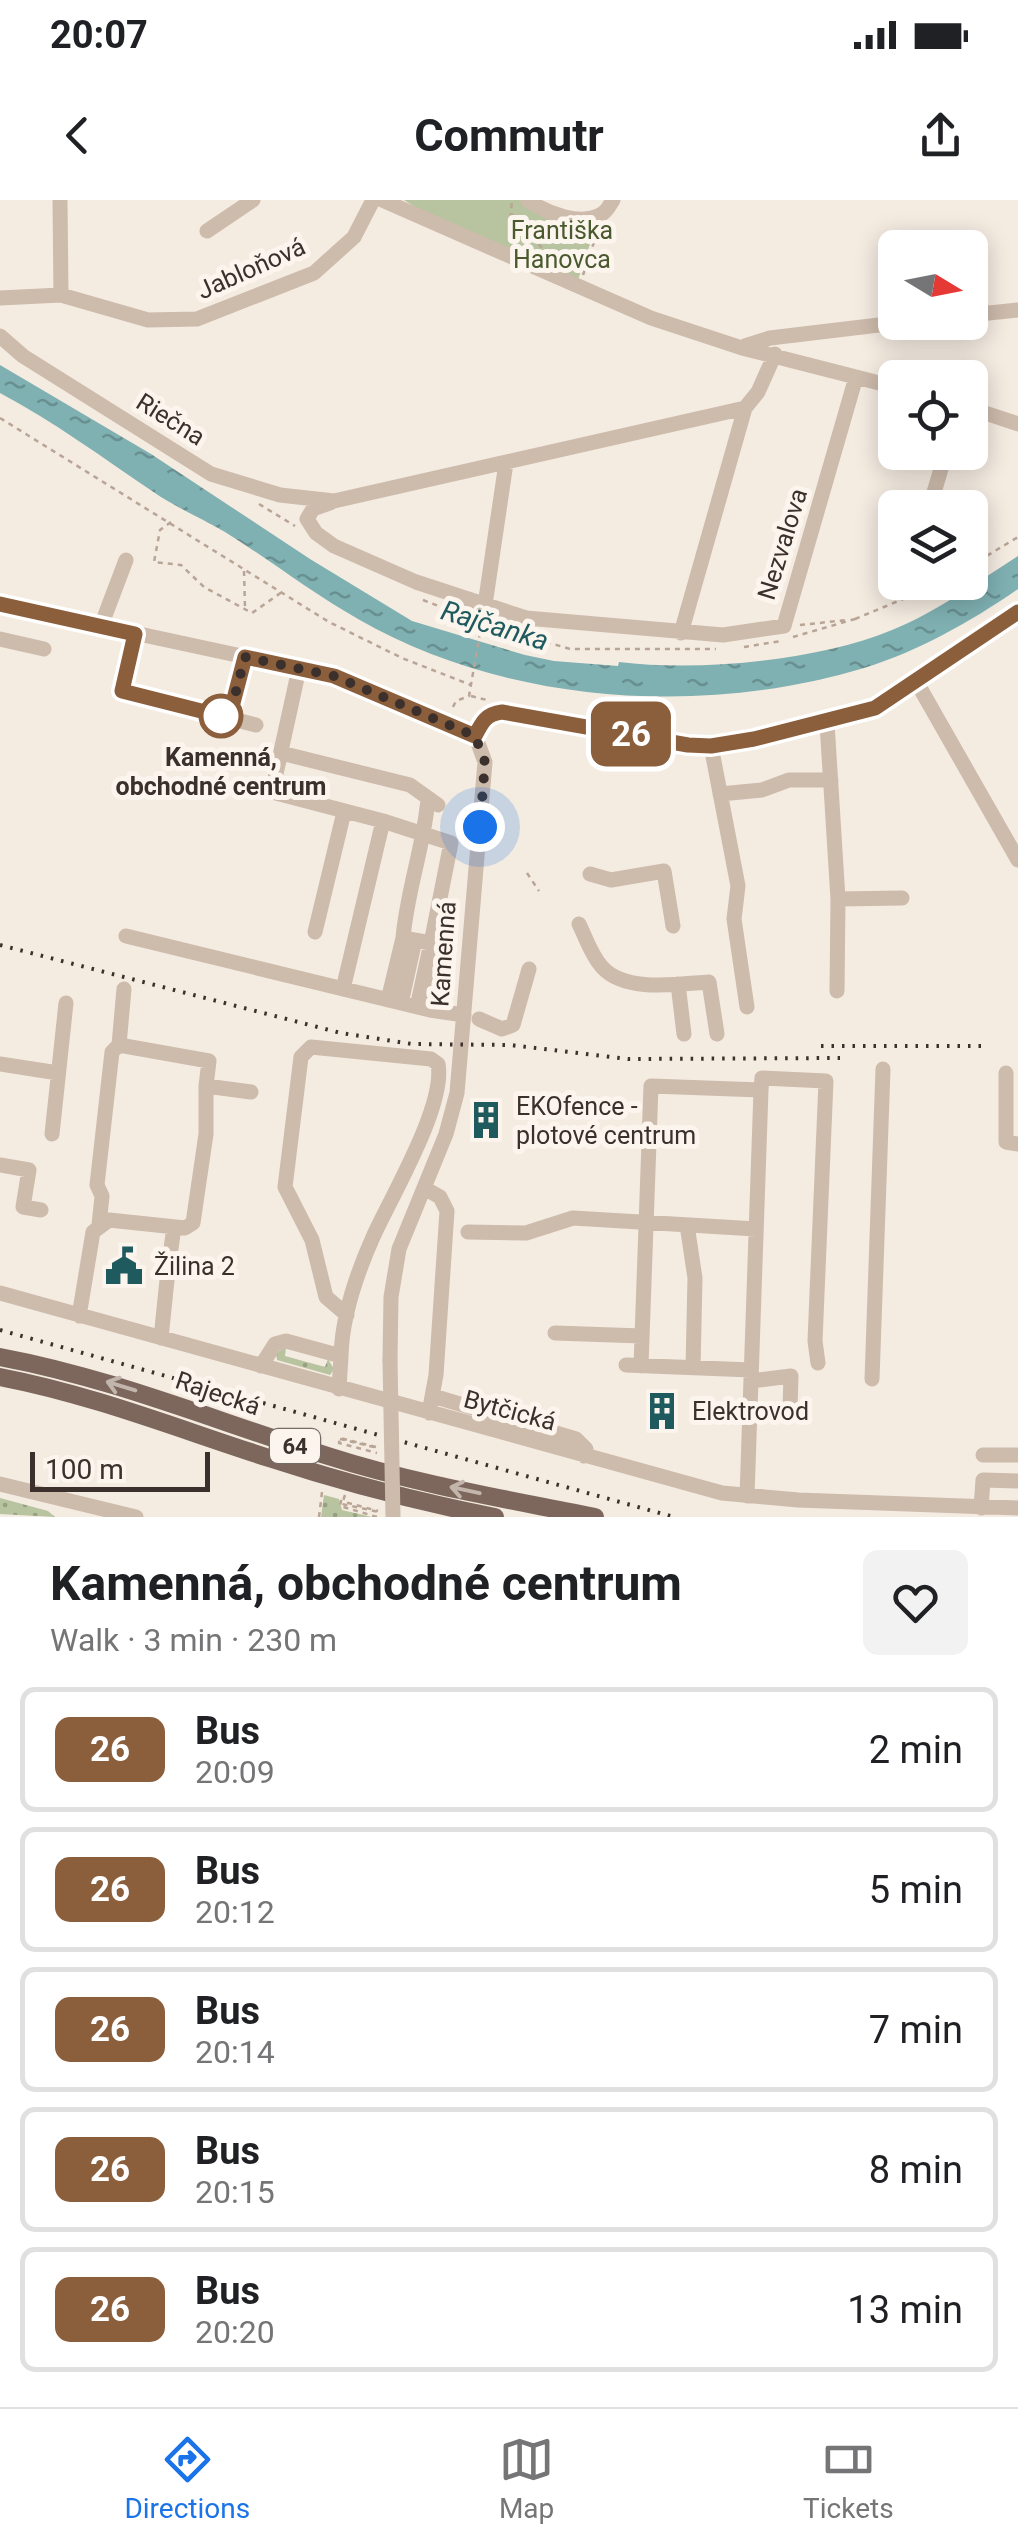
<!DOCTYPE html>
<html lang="en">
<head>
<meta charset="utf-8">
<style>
	:root { --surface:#fff; --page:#f2f2f2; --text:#202124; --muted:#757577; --line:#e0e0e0; --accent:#1a73e8 }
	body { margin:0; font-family:Roboto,sans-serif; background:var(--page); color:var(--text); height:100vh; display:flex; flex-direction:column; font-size:38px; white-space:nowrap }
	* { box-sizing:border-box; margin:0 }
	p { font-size:32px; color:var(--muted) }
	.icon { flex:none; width:55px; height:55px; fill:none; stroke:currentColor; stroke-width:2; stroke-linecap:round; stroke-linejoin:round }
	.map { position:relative; height:1317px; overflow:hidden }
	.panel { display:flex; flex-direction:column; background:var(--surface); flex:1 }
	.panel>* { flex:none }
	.badge { padding:0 20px; border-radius:15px; font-size:35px; line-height:65px }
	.needle { width:65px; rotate:100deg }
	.controls { position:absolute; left:878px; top:30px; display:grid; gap:20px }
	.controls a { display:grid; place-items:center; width:110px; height:110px; border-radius:15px; background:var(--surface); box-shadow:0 5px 25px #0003; font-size:50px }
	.scale { position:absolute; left:30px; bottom:25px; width:180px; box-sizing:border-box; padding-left:10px; border:5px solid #3b302b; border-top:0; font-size:28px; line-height:35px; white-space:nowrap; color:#3b302b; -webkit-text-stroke:8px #fbf5ee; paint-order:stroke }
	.you { position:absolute; width:50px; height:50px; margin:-25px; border:8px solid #fff; border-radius:50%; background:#1a73e8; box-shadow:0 0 0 15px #1a73e833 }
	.map>.badge { position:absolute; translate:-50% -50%; box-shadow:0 0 0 5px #fff }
	.round { display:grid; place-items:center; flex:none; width:105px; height:105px; border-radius:15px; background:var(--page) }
	.headline { display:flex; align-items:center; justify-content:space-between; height:170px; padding:0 50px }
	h1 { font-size:48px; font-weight:700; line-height:75px }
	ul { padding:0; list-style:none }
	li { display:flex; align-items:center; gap:30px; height:125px; margin:0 20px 15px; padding:0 30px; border:5px solid var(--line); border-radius:15px }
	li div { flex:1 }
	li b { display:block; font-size:38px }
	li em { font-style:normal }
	li .badge { min-width:110px; font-weight:700; text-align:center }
	.status { display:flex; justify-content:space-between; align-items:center; height:70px; padding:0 50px; background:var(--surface); direction:ltr }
	.status svg { height:28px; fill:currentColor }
	header { display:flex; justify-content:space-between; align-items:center; height:130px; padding:0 50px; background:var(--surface); font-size:45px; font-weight:700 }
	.menu { display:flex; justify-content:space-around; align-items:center; height:140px; border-top:2px solid var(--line); background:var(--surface); font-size:28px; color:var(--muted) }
	.menu a { display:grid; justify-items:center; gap:5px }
	.menu .current { color:var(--accent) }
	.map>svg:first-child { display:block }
</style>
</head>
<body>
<div class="status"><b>20:07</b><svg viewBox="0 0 49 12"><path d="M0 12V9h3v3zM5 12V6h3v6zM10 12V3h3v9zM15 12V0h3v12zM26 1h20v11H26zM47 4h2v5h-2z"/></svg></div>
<header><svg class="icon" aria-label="back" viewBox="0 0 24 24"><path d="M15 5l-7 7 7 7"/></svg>Commutr<svg class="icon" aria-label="share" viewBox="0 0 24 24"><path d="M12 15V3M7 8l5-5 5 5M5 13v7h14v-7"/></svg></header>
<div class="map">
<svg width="1018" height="1317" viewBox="0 0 1018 1317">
	<defs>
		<pattern id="grass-dots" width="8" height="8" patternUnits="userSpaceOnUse" patternTransform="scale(2.5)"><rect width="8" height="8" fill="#b8c4a0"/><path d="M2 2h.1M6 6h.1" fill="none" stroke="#97a083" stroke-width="1.8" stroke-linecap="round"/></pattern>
		<pattern id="water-ripples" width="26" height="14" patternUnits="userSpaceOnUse" patternTransform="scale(2.5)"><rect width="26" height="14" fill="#7fb0b2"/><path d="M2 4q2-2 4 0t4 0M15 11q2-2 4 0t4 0" fill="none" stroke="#699091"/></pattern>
	</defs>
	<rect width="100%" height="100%" fill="#f4ebe1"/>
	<path fill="url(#grass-dots)" d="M286,1148L285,1156L325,1167L328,1159L334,1169L330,1175L277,1160L276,1152Z
		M324,1295L339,1299L342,1310L372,1317H321Z
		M0,1298L48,1311L55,1317L0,1314Z"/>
	<path fill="#b8c4a0" d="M404,0H521L597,23L578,80L426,14Z"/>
	<path fill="url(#water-ripples)" d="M0,165L151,254L310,359L412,421L525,455L554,461L618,466L619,462C699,472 817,461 892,430C937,412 977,382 1018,356V389C970,422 919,451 864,468C702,517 505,504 358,419C312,393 270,360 225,332C201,318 175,307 152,291C103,258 53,221 0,193Z"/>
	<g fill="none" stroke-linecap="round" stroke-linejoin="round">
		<path stroke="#b9a596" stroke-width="2.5" stroke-dasharray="5 5" stroke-linecap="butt" d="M512,14L550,57
			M509,38L512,0
			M583,75L598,30
			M0,218L329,422L402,458L471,485
			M259,304L295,326
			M171,322L160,330L154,362L181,365L204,387L252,413L282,392
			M970,366L1018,337
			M244,371L245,408
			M423,400L482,423L570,449H716
			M855,419L944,382
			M800,425L847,420
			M793,437L855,419
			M744,447L781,441
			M471,496L487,500
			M453,507L456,501L469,496L483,416
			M527,673L539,691
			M453,747L457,721
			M345,1295L342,1304L379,1312
			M319,1317L322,1292"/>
		<path stroke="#cdbbac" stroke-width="15" d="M60,0L61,95
			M382,0L651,118L742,148L895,187
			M528,0C546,13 581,27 602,14C607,11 610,5 613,0
			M207,31L253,0
			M0,98L61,95L148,120L197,119L314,73L354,37L373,0
			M970,115L1018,110
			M0,136L23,156L211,274L280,295L334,301L745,208L758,192L775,154
			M745,146L770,138L904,122
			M970,208L1018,224
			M330,303L313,309L307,319L316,333L334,346L416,382L526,418L723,435L784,426L856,177
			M930,306L946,252
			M0,404L334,476L475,535L485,562L457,893L446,934L399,1049L391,1097L390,1160
			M485,405L506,263
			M101,426L126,360
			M681,433L745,208
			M135,434L122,491L256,525
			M0,439L44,449
			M299,469L272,592L383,621
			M916,481L1018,660
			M229,518L245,457
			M827,523L838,699L902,698
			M475,535C482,522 486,514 502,512L688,545L729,544L779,534L875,508L1018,412
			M711,546L738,686L734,719L747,807
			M281,553L410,585L438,605
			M720,594L762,590L789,580H831
			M590,674L611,680L664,671L673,726
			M579,724C586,738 591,755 602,767C625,793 678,784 709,782L717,834
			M315,732L344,612
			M126,736L430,810L464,815
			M403,738C407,690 424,646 428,599
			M678,784L684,834
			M343,789L383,621L451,643L431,743L442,755L430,810
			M837,791L838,699
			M388,800L403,738L431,743L417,807
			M401,803L415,740
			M479,819L502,829L513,825L529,769
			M119,845L209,861L206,886L251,892
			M0,864L58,873
			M1006,873V942L1018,944
			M761,890L762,878L826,881L815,1141L818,1163
			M52,934L66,803
			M0,965L29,970L23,1007L41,1010
			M424,988L440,997L447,1011L436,1175L429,1213
			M99,1025L102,996L97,985L112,852L119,845L124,789
			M687,1025L695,1078L693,1168
			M468,1032L526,1033L573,1018L756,1029
			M169,1063L174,1027
			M0,1093L722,1293L798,1300L1018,1308
			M79,1116L93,1032L109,1020L185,1028L193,1023L206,934V886
			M555,1133L642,1136
			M161,1138L167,1080
			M341,1156C342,1117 357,1073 373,1037C391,997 446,905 438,864L431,859L311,847L301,857L285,987L312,1040L326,1097L347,1115
			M626,1165L751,1170
			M261,1166L275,1144L286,1141L341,1156L339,1189
			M641,1166L651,886L761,890L747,1296
			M872,1179L883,869
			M751,1181L791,1176L790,1208
			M433,1196L576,1239L586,1249L584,1256
			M983,1255H1018
			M0,1284L136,1317
			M981,1308L983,1280L1018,1281"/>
		<path stroke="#7d675c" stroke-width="18" d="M0,1157C113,1178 218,1222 328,1256C415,1284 506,1299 595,1317
			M0,1177C94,1195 181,1230 272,1259C345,1283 420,1302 495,1317"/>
		<path stroke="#3b302b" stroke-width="4" stroke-dasharray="2.5 8" stroke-linecap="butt" d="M0,745L341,833L412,844L510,845L628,859L840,858
			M821,846H982
			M0,1130L674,1317"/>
		<path stroke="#b9a596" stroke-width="2.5" stroke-dasharray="5 5" stroke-linecap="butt" d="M340,1239L378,1248
			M376,1247L340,1238L339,1243L377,1253
			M377,1317L340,1306L341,1301L378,1311"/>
		<path stroke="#cdbbac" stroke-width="15" d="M390,1160L393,1317"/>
	</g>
	<defs><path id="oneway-shaft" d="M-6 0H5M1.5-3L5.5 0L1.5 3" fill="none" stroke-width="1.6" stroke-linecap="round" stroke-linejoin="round" transform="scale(2.5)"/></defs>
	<g stroke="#c2b5ac">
		<use href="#oneway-shaft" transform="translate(121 1186) rotate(-163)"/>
		<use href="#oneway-shaft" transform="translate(465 1290) rotate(-168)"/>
	</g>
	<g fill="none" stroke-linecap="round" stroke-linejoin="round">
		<g stroke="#fff" stroke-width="22">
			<path id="line" d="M0,404L135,434L122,491L229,518L245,457L334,476L475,536C482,522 486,514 502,512L688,545L711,546L754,539L875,508L1018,412"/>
		</g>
		<use href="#line" stroke="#8b5e3c" stroke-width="15"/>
		<path stroke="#3b302b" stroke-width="10" stroke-dasharray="0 18" d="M221,516L229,518L245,457L334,476L475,536L485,562L480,627"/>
	</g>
	<defs>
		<g id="building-bare" transform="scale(3)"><path d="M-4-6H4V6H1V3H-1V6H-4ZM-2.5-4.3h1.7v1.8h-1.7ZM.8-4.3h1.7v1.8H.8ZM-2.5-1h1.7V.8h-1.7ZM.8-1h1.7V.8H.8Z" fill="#1f5a5e" stroke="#fbf5ee" stroke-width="2.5" paint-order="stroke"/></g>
		<g id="civic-bare" transform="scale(3)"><path d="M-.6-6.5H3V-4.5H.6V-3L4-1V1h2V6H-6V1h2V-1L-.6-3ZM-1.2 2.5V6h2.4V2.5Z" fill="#1f5a5e" stroke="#fbf5ee" stroke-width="2.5" paint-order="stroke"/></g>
	</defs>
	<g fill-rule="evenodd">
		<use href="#building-bare" x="486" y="920"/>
		<use href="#civic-bare" x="124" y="1066"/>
		<use href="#building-bare" x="662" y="1211"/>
	</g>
	<circle fill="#fff" stroke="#8b5e3c" stroke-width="5" cx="221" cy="516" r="20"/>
	<g text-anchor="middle" stroke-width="10" stroke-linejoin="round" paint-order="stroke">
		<rect fill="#fbf5ee" stroke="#756b66" stroke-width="2.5" x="270" y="1229" width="50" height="34" rx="8"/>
		<g font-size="22" font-weight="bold" fill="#3b302b">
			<text x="295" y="1254">64</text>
		</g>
		<g font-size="25" fill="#4a5a2e" stroke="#fbf5ee">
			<text x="562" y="39">Františka<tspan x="562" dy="29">Hanovca</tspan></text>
		</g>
		<g font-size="25" fill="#3b302b" stroke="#fbf5ee">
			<text transform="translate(251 68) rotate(-24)" y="9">Jabloňová</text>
			<text transform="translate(171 219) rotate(32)" y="9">Riečna</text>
			<text transform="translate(782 344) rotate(-73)" y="9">Nezvalova</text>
			<text transform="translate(443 754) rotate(-86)" y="9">Kamenná</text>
			<text transform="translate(218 1193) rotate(19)" y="9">Rajecká</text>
			<text transform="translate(510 1210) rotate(15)" y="9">Bytčická</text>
		</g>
		<g font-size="25" font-weight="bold" fill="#3b302b" stroke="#fbf5ee">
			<text x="221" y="566">Kamenná,<tspan x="221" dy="29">obchodné centrum</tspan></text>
		</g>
		<g font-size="25" fill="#3b302b" stroke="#fbf5ee" text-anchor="start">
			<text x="516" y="915">EKOfence -<tspan x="516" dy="29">plotové centrum</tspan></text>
			<text x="154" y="1075">Žilina 2</text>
			<text x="692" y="1220">Elektrovod</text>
		</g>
		<g font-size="28" font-style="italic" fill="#1f5a5e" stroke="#fbf5ee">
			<text transform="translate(495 425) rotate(17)" y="10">Rajčanka</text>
		</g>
	</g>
</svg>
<div class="controls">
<a><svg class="needle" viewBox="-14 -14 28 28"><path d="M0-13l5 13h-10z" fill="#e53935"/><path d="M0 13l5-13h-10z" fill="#757577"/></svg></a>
<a><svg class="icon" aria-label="locate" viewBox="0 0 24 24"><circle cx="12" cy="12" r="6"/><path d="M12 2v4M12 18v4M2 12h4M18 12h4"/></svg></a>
<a><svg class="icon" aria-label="layers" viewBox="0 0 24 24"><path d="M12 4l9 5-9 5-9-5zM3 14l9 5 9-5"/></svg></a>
</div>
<div class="scale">100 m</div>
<div class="you" style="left:480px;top:627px"></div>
<b class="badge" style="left:631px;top:534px;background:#8b5e3c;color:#fff">26</b>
</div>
<section class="panel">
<div class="headline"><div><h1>Kamenná, obchodné centrum</h1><p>Walk · 3 min · 230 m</p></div><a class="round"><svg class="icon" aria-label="heart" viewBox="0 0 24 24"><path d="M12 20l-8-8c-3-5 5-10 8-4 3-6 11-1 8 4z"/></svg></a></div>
<ul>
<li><span class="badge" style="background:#8b5e3c;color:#fff">26</span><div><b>Bus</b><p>20:09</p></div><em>2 min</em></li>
<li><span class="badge" style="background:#8b5e3c;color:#fff">26</span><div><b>Bus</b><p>20:12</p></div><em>5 min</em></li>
<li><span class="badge" style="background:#8b5e3c;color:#fff">26</span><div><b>Bus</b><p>20:14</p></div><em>7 min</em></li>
<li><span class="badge" style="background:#8b5e3c;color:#fff">26</span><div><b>Bus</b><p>20:15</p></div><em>8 min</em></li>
<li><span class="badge" style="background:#8b5e3c;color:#fff">26</span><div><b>Bus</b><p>20:20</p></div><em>13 min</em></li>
</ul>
</section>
<nav class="menu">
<a class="current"><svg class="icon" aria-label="directions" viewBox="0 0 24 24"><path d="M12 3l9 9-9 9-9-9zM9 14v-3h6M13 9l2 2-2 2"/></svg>Directions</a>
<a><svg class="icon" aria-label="map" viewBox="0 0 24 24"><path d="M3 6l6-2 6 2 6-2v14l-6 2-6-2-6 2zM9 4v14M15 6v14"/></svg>Map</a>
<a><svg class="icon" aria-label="tickets" viewBox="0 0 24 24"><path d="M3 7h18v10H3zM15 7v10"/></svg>Tickets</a>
</nav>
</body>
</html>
